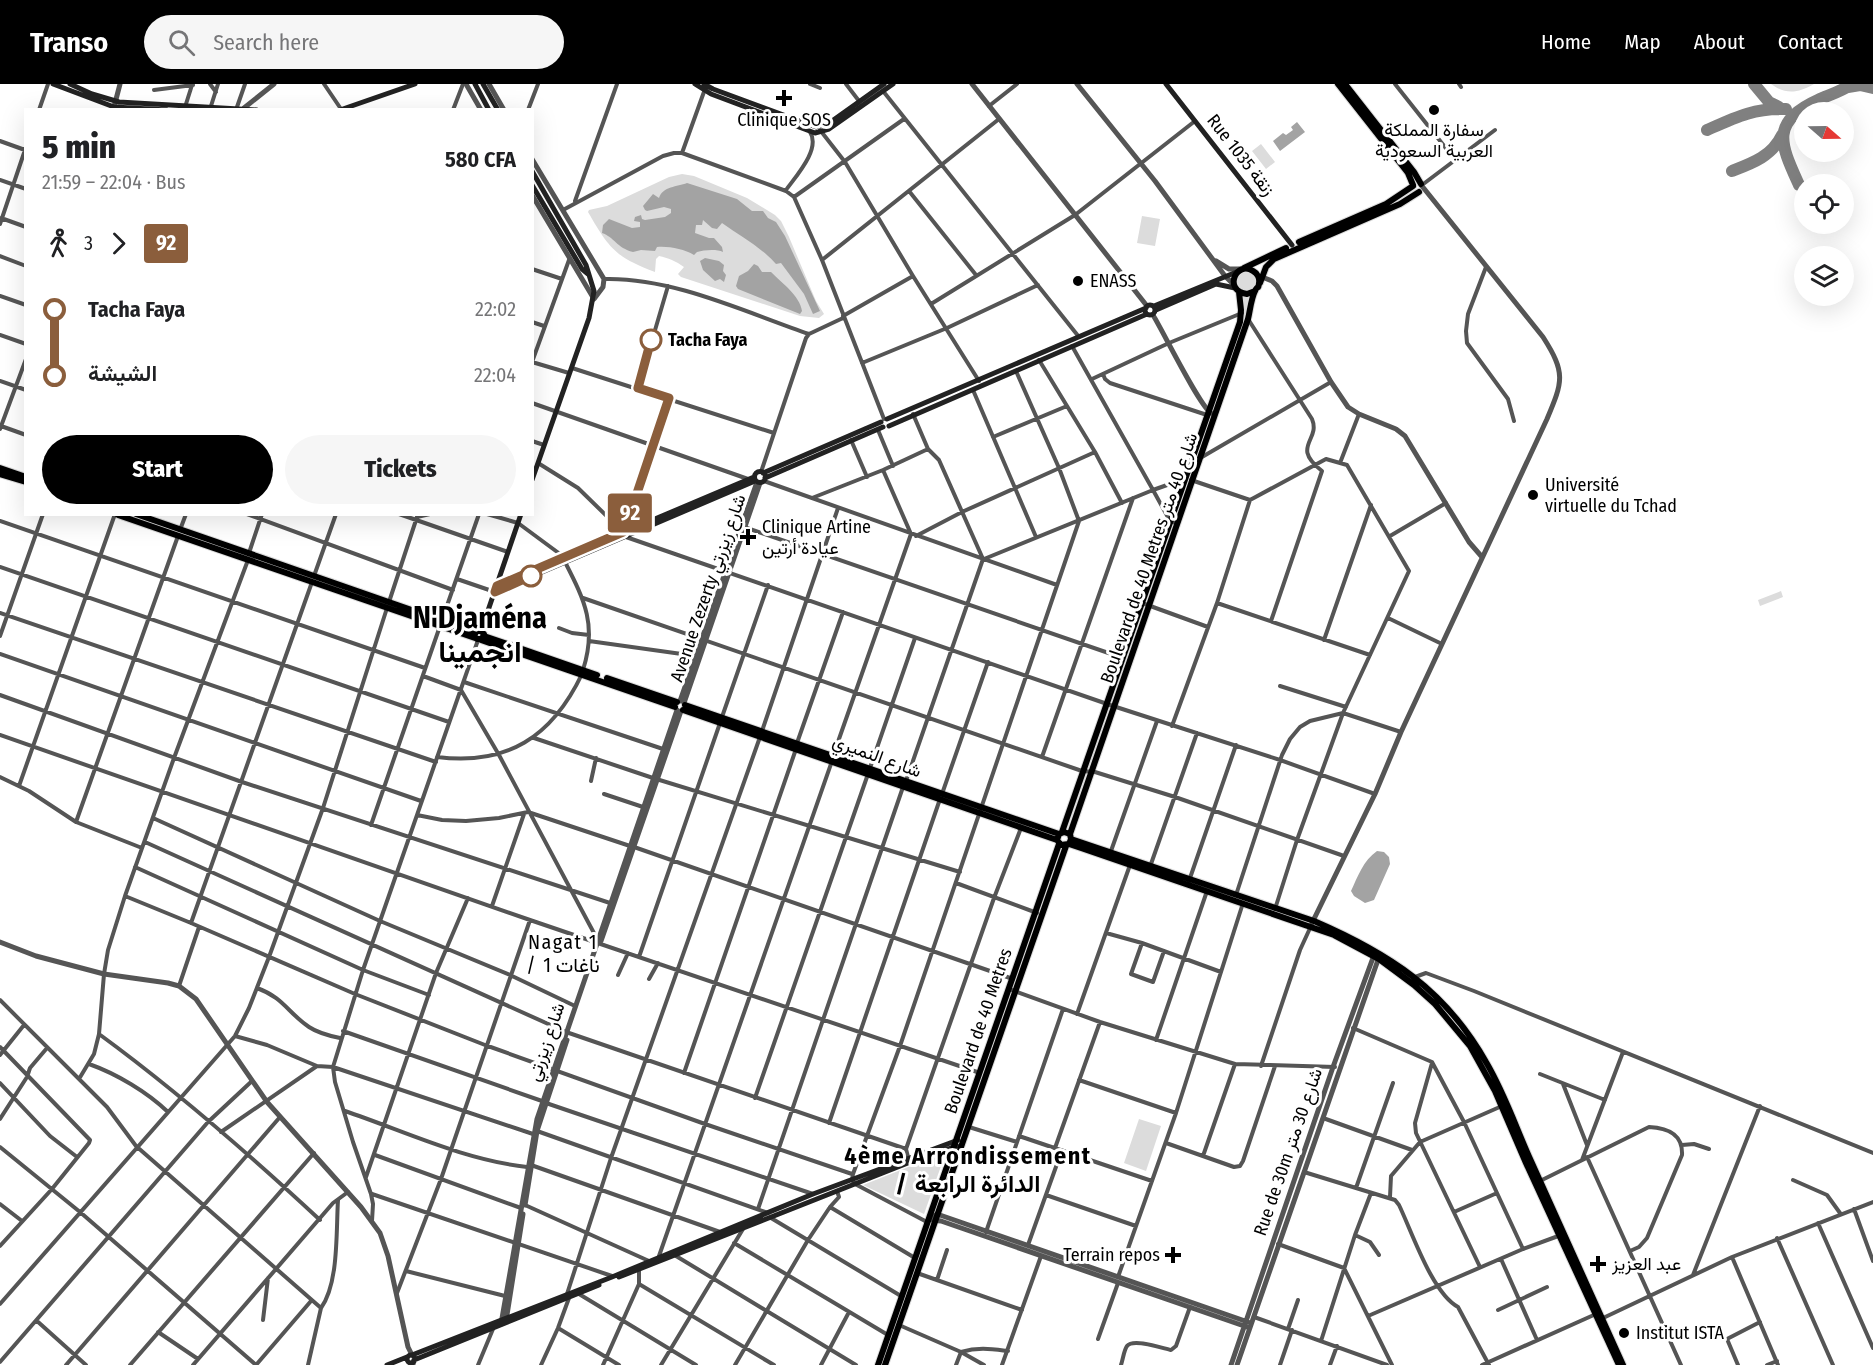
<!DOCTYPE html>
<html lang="en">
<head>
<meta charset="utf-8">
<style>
	:root { --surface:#fff; --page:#f6f6f6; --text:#202124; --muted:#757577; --accent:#000 }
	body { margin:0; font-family:"Fira Sans Condensed",Vazirmatn,sans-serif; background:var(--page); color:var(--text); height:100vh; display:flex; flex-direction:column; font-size:22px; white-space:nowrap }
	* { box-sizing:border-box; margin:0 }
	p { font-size:20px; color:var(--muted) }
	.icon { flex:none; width:33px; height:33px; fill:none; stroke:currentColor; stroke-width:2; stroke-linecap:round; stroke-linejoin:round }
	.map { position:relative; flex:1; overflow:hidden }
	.drawer { position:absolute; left:24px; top:24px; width:510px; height:408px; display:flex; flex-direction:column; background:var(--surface); border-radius:0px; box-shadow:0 6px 24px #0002 }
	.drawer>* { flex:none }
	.badge { padding:0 12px; border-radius:4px; font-size:21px; line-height:39px }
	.needle { width:39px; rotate:110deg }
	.controls { position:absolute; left:1794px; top:18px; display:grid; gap:12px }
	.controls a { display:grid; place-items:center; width:60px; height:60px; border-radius:50%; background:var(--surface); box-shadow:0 6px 24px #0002; font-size:30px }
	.map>.badge { position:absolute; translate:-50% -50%; box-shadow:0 0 0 3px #fff }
	.legs { display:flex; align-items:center; gap:9px; height:66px; padding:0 18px; font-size:20px }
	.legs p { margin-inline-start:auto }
	.overview { display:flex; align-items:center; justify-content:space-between; height:102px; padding:0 18px }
	h1 { font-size:33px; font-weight:800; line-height:45px }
	.action { display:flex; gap:12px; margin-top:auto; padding:12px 18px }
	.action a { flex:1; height:69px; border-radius:36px; background:var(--accent); color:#fff; font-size:24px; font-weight:800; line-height:69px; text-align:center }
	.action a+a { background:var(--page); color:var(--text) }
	ul { padding:0 18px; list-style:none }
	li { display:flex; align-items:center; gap:21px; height:66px; font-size:22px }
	li i { display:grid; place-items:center; width:9px; height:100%; margin:0 8px; background:currentColor }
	li i::after { content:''; width:15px; height:15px; margin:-8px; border:4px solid; border-radius:50%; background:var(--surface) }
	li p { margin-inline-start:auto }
	li:first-child i { background:linear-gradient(#0000 50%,currentColor 0) }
	li:last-child i { background:linear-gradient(currentColor 50%,#0000 0) }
	header { display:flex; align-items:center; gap:36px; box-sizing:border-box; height:84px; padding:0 30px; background:var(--accent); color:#fff }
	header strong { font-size:28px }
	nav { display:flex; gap:33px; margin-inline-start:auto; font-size:21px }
	.search { width:420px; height:54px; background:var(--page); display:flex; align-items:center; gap:15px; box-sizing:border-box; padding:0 21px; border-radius:33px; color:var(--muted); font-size:22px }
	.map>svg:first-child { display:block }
</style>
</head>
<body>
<header>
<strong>Transo</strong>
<div class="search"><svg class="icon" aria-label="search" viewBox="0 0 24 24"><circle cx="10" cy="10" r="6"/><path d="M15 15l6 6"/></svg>Search here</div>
<nav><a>Home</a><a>Map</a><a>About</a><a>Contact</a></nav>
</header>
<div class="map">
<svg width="1873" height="1281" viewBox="0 0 1873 1281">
	<rect width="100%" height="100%" fill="#fff"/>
	<path fill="#dcdcdc" d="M1771,0H1814C1798,9 1786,11 1771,0Z
		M1261,60L1275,78L1266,85L1252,67Z
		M682,90L694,92L747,114L775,131L781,137L789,153L816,217L824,230L819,234L800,232L681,193L678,190L684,183C676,177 668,174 659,172L656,175L655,188C615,173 609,164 588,128L589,126L607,122L669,93Z
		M1142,132L1160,135L1155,162L1137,159Z
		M1236 198a10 10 0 1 1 20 0a10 10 0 1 1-20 0Z
		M1253,211L1215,321H1214L1244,233L1242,212L1248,213Z
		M1781,507L1783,513L1760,522L1758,516Z
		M1139,1035L1161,1042L1146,1087L1124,1079Z
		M946,1068L924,1130L863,1101Z"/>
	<path fill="#a3a3a3" d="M1297,38L1305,48L1280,67L1273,57L1283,49L1286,51L1293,46L1291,43Z
		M687,99L737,115L752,127H763L768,134L776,138L785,152L820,227L813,230L804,210L781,179L776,180C761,163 740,152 722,139L717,145L712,144L703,136L702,141H696L695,149L709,154H714L722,163L723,168C717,165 704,166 697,168L694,171C684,165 669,162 657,163L655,167L641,166L633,168C617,164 614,153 602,149L603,141L609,135L632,144L640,143V138L634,137L635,133L641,131L642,135L645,136L665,133L671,129V125L664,123L647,127L645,126L643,122L653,110L659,114C663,102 677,103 687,99Z
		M705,174L719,177L724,181L723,187L726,191L724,198L720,195L715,197L703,186L700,177Z
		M754,180L758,182L762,188H771C782,199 800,212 802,227L800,230L738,205L736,202L739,192L748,187Z
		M1377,767L1384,768L1389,773L1390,780L1374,816L1365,819L1354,812L1351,807C1358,792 1363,777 1377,767Z"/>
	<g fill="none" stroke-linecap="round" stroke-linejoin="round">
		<path stroke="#808080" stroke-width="12" d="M1754,0L1769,18L1779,23
			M1848,3L1860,1L1873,4
			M1707,46C1736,33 1754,24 1786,25
			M1732,87C1753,79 1772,72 1782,51
			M1799,101C1781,61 1769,38 1818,16C1829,11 1842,7 1852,0"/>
		<g stroke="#dbdbdb" stroke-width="8">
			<path id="primary" d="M1338,0L1408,89L1413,101
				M1345,0L1414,88L1421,100
				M1299,158L1386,120L1413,102
				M1244,184L1286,164
				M1260,199L1266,183L1274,175L1400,120L1419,108
				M0,384L26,393
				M0,390L26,398
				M136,430L472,547H481L484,550L482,555H477L474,552L476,548
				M118,431L475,554
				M484,552L597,591
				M481,556L675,623
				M607,594L677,618
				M685,621L1059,750
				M683,626L1057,756
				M1062,748L1240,238L1241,226L1239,208
				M1070,750L1248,235C1250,227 1251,215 1255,207C1258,200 1258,207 1259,199C1260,194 1257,189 1253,187C1237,176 1222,206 1247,210L1255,207
				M1071,755L1314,837C1388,869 1445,905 1486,978C1505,1010 1516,1044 1531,1077C1562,1145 1592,1213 1623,1281
				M1069,760L1071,755L1070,750L1064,748L1059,750L1057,756L1061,761L1069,760L1081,764L1334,851L1379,875L1414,901L1435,920L1470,962L1495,1007L1526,1079L1619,1281
				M878,1281L1059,760
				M885,1281L1066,762"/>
		</g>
		<path stroke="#555" stroke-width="4" d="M210,0L216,8
			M324,0L341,25
			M810,0L820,4
			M846,0L859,17
			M1395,0L1456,77
			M1459,0L1461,3
			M154,6L193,1
			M883,7L1079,253
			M186,20L192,1
			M211,22L218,0
			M989,22L1017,0
			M237,23L245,0
			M39,26L48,0
			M453,26L463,0
			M528,26L538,0
			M820,46L845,78L913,192L979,297
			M0,57L25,66
			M682,69L705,5
			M0,96L26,105
			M1422,101L1495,46
			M786,106C796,92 821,65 810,48
			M909,107L976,191
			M794,113L904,35
			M575,117L617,0
			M563,126L663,72L674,69H682L786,107L794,113L822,176L884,335
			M1,134L26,143
			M0,140L26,63
			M0,172L26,182
			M822,176L999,35
			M1486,183L1468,230L1466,247L1467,259L1508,315L1514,337
			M532,185L562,195
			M604,195C672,193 745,228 809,250
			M0,212L26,221
			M931,220L1075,131L1195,37
			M843,232L913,192
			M1248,235L1312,335C1321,357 1290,362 1322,387L1271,537
			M532,238L544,242
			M0,251L26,260
			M1072,262L1153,406L1184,395
			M1039,276L1095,368L1122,419
			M532,278L569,176
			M532,278L569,289
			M862,279L947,244L1038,201
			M572,284L774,349
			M1103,290L1105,295L1110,299L1207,331
			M1092,295L1169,259L1242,229
			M0,297L26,306
			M638,304L668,202
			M973,306L1036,453
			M532,319L748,395
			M1,342L26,351
			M0,345L26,275
			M878,346L893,382
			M993,353L1067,322
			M851,356L867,393
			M532,357L544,361
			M1202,373L1331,298
			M538,379L578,404L621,446
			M1340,379L1359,330
			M761,388L806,254L809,250L843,234
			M1191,396L1250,416L1326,375L1347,381L1409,487L1343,629L1297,756L1275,825
			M764,397L1057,501
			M812,414L883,386L928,365
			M247,430L453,506
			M399,430L508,468
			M487,430L518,439L564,473
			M417,433L430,430
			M0,437L425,584
			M744,443L1123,574
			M180,446L186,430
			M620,446L628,436L669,314
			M916,452L962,428L1095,368
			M1390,452L1446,419
			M626,453L1113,622L1280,676L1375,710
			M249,469L262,430
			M984,475L1153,406L1170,437L1176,439
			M565,478C585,517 597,542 583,586
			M0,483L449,638
			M314,492L336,430
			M457,495L495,508
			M583,514L1082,687L1095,688L1175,713L1344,772
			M389,518L418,430
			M1142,519L1208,543
			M1217,519L1370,571
			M0,529L436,678
			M1388,534L1442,560
			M442,536L479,430
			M559,544L572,549L589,551
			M0,552L43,430
			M1324,556L1371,421
			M589,557L696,572
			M0,570L421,717
			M423,592L461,606L499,671L595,851L596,858
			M464,598L663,665
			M1280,602L1346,623
			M0,611L242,698L610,819
			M722,633L768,501
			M1172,642L1217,519L1250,416
			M762,647L838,424
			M0,651L530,836L980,989
			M534,654L653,694L960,788
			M797,659L843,528
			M833,672L911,450L883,386
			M437,673C507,682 552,653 582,590
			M1042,673L1133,414
			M870,684L915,554
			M0,693L29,707L76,738L142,764
			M591,697L596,674
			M906,697L983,475L939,376L928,365L913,330
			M19,702L115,430
			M604,710L643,723
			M942,710L988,578
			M417,731L442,736L466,737L499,734L528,728L630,762
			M153,734L380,837L510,891L575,922
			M76,738L178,452
			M371,741L440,542
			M145,758L566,948
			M634,763L1013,895
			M1111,767L1157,637
			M1151,780L1197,649
			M135,783L363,886L429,911
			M1189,797L1236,661
			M956,799L1037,829
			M1236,811L1282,671L1290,655L1300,643L1310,637L1343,629L1401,648
			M125,812L191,839L355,910L485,961L705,1040L852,1090
			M492,822L524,730
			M191,839L312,498
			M1106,849L1142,859L1221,888
			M1142,859L1131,890L1153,898L1164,867
			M639,873L720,639
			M618,891L628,869
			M1415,893L1426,889L1474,907L1873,1069
			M649,895L658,879
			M179,902L199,843
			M257,904C284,914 287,928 309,943C318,949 330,952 340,954
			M1009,905L1100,938L1235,980L1335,983
			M0,916L107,1023L136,1062L321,1224
			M1077,930L1130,781
			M1353,944L1432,978L1464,1038L1523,1165
			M343,947L542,1017
			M569,949L906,1065L908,1073
			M99,950C177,1007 249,1070 320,1136
			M235,952L267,961L317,982L333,983L533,1050
			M1156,956L1207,807
			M0,963L90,1056L89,1059L52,1105L0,1162
			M0,971L24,941
			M1432,979L1415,1039L1416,1049L1480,1183
			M89,980C117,990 147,1008 168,1028
			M1261,982L1300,866L1311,842
			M684,989L796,665
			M1540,990L1605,1016
			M79,995L94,970L99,950L104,890L108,866L125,812L174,674L248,476
			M1079,996L1176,1029
			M0,999L50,1052L77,1073
			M1563,1000L1587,1061
			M755,1014L868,690
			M546,1019L813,1110
			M345,1027C404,1047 464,1076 527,1083
			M1323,1034L1412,1066
			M0,1035L27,993L30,984L47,964
			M829,1039L940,715
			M969,1043L1017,1058
			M537,1047L768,1129
			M221,1048L317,982
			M1019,1052L1152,1097
			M1166,1059L1234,1083L1240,1082L1243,1077L1275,982
			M1682,1061L1694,1060L1709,1065
			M0,1063L80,1128L256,1281
			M1055,1064L1100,938
			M906,1065L994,814L1021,744
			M375,1071L521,1124
			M1203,1072L1235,980
			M1587,1073L1681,1281
			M1582,1076L1623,968
			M531,1081L720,1148
			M1304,1088L1395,1116L1399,1121C1412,1148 1432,1209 1458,1223L1489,1281
			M366,1093L436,889L468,814
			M1793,1096L1827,1111L1840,1129
			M1540,1097L1649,1043C1668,1044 1683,1050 1682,1071L1647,1154L1639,1163L1630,1167
			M1356,1104L1393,999
			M372,1110L612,1192
			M1046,1111L1136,1142
			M1390,1113L1391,1092L1420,1058L1502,1022
			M0,1120L22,1137
			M525,1121L649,1177
			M830,1123L915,1174
			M758,1125L903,703
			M1854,1125L1873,1177
			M1454,1128L1497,1109
			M771,1134L901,1212
			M372,1137L373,1120L371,1110L353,1058L335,998L333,983L363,886L478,556
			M927,1138L855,1100L852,1096L853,1090L900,962L1079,437L1059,384L1016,287
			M1818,1139L1873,1264
			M986,1148L1063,925
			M1355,1151L1370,1158L1379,1171
			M1777,1154L1833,1281
			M734,1159L888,1251
			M1278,1160L1344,1184L1392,1281
			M1028,1161L1062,1066
			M659,1172L832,677
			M676,1172L856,1281
			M1732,1173L1778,1281
			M1501,1175L1537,1256
			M406,1187L505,1212
			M917,1189L1022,1226
			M1693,1191L1760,1022
			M1118,1193L1176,1029L1243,819
			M937,1196L947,1166
			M639,1200L774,1281
			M397,1209L441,1095L530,836
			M567,1210L611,1074L760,653
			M579,1210L696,1281
			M0,1220L235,952L249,924L269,873L323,724L387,524
			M1498,1226L1547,1203
			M1368,1232L1523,1165L1561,1151
			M1254,1233L1387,1281
			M1601,1235L1732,1173L1873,1118
			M263,1236L268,1194
			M37,1237L86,1281
			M899,1241L961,1268L984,1281
			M558,1244L619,1281
			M1288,1245L1298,1216
			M158,1248L198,1275
			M1098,1255L1118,1199
			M1321,1257L1355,1151L1371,1109
			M0,1278L208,1038L252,997
			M66,1281L280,1033
			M130,1281L314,1069
			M193,1281L333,1119L348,1108
			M256,1281L311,1217
			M308,1281L321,1224C339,1199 336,1147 338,1116
			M478,1281L493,1245
			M541,1281L558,1244L569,1214
			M603,1281L639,1200V1186
			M661,1281L743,1145
			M735,1281L808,1156L830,1123L839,1113L837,1107
			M821,1281L849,1228
			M956,1281L961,1268C978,1263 991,1265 1008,1267
			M1002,1281L1041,1172
			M1121,1281C1123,1275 1124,1266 1127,1262C1133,1254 1162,1264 1171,1266L1176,1262L1190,1223
			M1280,1281L1292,1246
			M1330,1281L1337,1262
			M1482,1281L1596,1230
			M1738,1281L1727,1255L1760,1238
			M1767,1281L1777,1277"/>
		<path stroke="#555" stroke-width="5" d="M466,0L481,26
			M489,0L504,26
			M972,0L1147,222
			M1077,0L1155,97L1225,192L1234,201
			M114,23L120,0
			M244,24L274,0
			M532,75L604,195L603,203L594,215L532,111
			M1216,177L1229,185H1240
			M1262,193L1272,197L1277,202L1331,298L1348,323L1359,330L1396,345L1405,352L1469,458L1482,473
			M1153,231C1164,249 1199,321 1211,329
			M680,617L757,398
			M684,619L760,399
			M1312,839L1375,710L1401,648L1547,335C1563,297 1566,289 1543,253L1422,102
			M601,857L681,627
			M0,858L36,872L104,890L168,899L179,902L196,915L267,1018L361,1123L380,1149L388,1172L408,1263L412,1271
			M525,1121L537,1047L567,956
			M934,1132L937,1130L1248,1238
			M932,1136L941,1137L1247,1243
			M506,1237L523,1130
			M501,1240L537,1035L677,626
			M413,1278V1281
			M1231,1281L1333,983L1374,871
			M1237,1281L1379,873"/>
		<path stroke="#222" stroke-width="5" d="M53,0L114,23L167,26
			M70,0L92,10L119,18L257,26
			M475,0L489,26
			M483,0L498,26
			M695,0L711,10L815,49L829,45L893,0
			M704,0L713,5L816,43L832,37L884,0
			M1166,0L1292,161
			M340,26L415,0
			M532,87L586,181L594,207L589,234L532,396
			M532,101L582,185L588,190
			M1145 226a5 5 0 1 1 10 0a5 5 0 1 1-10 0Z
			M1154,222L1239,187
			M1156,226L1216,200L1235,204
			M887,335L1146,224
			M889,342L1147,230
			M754.5 393a5.5 5.5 0 1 1 11 0a5.5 5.5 0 1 1-11 0Z
			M763,389L881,338
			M765,394L883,343
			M497,502L754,393
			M495,508L755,397
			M481,547L521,430
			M619,1193L918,1075L957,1062
			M407 1275a4 4 0 1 1 8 0a4 4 0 1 1-8 0Z
			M412,1271L612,1193L813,1110L958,1056
			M414,1276L599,1201
			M387,1281L407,1273"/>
		<use href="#primary" stroke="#000" stroke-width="6"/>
	</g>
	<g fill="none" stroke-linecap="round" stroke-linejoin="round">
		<g stroke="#fff" stroke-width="14">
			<path id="line-1" d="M531,492L495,508L497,502L623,448L621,446L628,436L669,314L638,304L651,256"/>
		</g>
		<use href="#line-1" stroke="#8b5e3c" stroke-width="9"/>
	</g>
	<g fill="#000" stroke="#fff" stroke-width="2">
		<path d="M781 5h6v6h6v6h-6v6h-6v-6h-6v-6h6z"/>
		<circle cx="1434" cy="26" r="6"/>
		<circle cx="1078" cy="197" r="6"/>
		<circle cx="1533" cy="411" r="6"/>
		<path d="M745 444h6v6h6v6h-6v6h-6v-6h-6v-6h6z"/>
		<path d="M1170 1162h6v6h6v6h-6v6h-6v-6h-6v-6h6z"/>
		<path d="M1595 1171h6v6h6v6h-6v6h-6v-6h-6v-6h6z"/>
		<circle cx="1624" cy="1249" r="6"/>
	</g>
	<g fill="#fff" stroke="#8b5e3c" stroke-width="3">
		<circle cx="651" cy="256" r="10"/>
		<circle cx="531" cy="492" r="10"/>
	</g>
	<g text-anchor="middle" stroke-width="6" stroke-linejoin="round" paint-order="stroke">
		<g font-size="18" fill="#000" stroke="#fff" text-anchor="start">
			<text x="784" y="42" text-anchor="middle">Clinique SOS</text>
			<text x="1434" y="52" text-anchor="middle">سفارة المملكة<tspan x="1434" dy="21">العربية السعودية</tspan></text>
			<text x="1090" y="203">ENASS</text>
			<text x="1545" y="407">Université<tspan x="1545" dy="21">virtuelle du Tchad</tspan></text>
			<text x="762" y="449">Clinique Artine<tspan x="762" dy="21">عيادة أرتين</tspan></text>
			<text x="1160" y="1177" text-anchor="end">Terrain repos</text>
			<text x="1612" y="1186">عبد العزيز</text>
			<text x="1636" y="1255">Institut ISTA</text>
		</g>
		<g font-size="18" fill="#000" stroke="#fff">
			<text transform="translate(1241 71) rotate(52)" y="6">Rue 1035 زنقة</text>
			<text transform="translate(1149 474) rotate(-71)" y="6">Boulevard de 40 Metres شارع 40 متر</text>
			<text transform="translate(708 504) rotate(-71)" y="6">Avenue Zezerty شارع زيزرتي</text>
			<text transform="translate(877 672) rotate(20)" y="6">شارع النميري</text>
			<text transform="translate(978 947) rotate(-71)" y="6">Boulevard de 40 Metres</text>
			<text transform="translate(546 958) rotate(-71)" y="6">شارع زيزرتي</text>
			<text transform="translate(1288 1068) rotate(-71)" y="6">Rue de 30m شارع 30 متر</text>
		</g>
		<g font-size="18" font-weight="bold" fill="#000" stroke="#fff" text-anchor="start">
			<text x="668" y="262">Tacha Faya</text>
		</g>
		<g font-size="20" letter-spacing="1.5" fill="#000" stroke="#fff">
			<text x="563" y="865">Nagat 1<tspan x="563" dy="23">/ ناغات 1</tspan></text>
		</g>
		<g font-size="24" font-weight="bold" letter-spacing="1.5" fill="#000" stroke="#fff">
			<text x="968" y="1080">4ème Arrondissement<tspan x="968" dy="28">/ الدائرة الرابعة</tspan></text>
		</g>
		<g font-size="30" font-weight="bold" fill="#000" stroke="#fff">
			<text x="480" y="544">N'Djaména<tspan x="480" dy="34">انجمينا</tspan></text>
		</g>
	</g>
</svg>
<div class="controls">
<a><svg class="needle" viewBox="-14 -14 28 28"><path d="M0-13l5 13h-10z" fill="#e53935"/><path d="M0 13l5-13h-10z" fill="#757577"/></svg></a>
<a><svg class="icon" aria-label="locate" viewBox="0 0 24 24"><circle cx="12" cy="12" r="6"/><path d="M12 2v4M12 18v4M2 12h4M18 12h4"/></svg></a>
<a><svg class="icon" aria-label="layers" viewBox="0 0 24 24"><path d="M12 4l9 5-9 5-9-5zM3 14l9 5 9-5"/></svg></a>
</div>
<b class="badge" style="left:630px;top:429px;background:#8b5e3c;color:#fff">92</b>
<section class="drawer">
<div class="overview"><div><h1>5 min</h1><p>21:59 – 22:04 · Bus</p></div><b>580 CFA</b></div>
<div class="legs"><svg class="icon" aria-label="walk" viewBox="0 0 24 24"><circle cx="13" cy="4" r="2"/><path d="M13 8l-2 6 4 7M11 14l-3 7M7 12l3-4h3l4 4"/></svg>3<svg class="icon" aria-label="forward" viewBox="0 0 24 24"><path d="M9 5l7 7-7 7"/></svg><b class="badge" style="background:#8b5e3c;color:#fff">92</b></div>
<ul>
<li><i style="color:#8b5e3c"></i><b>Tacha Faya</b><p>22:02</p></li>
<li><i style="color:#8b5e3c"></i><b>الشيشة</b><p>22:04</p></li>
</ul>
<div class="action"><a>Start</a><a>Tickets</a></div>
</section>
</div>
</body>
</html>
